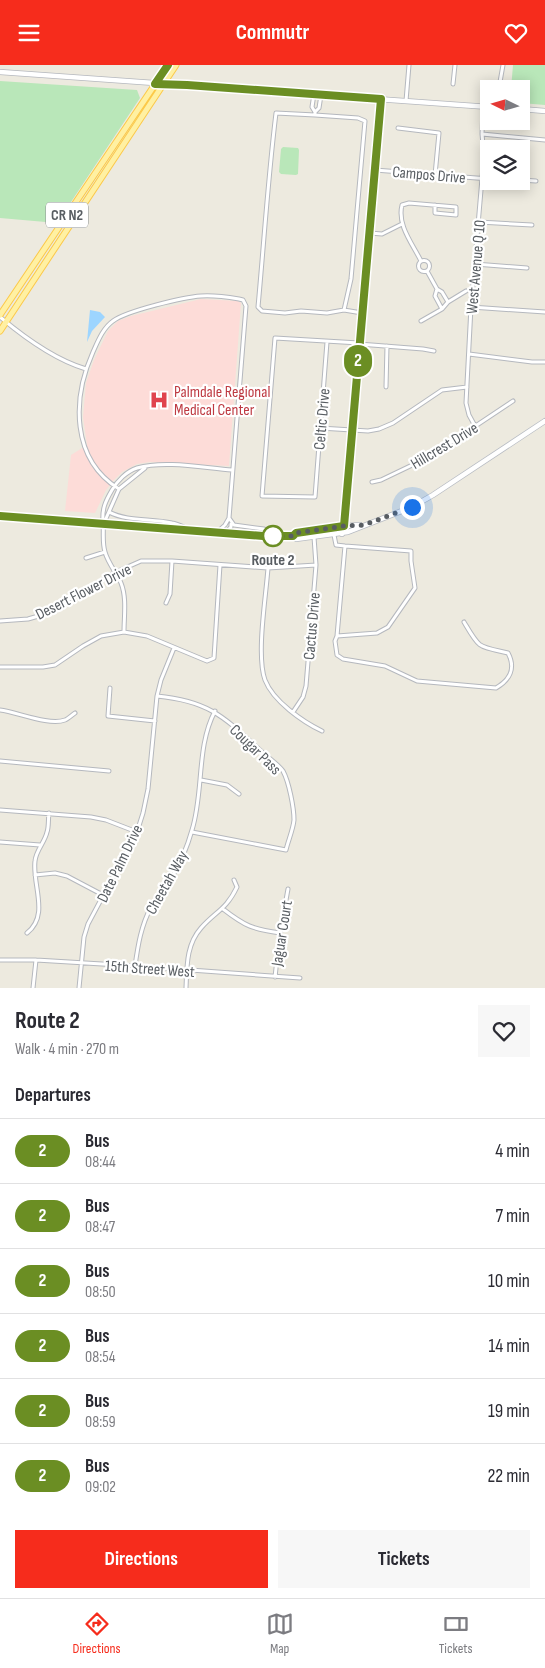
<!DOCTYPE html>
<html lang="en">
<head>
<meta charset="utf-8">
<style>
	:root { --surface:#fff; --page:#f7f7f7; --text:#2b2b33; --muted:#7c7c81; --line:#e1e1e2; --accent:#f62c1c }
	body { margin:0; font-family:"Sofia Sans Condensed",sans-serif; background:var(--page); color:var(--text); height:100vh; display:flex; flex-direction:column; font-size:19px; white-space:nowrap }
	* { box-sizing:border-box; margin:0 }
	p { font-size:16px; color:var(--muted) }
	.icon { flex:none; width:28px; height:28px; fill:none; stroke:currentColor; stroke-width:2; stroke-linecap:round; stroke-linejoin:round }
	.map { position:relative; height:923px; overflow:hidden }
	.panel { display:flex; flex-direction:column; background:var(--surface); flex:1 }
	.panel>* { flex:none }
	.badge { padding:0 10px; border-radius:16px; font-size:18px; line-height:32px }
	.needle { width:32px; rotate:275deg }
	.buttons { position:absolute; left:480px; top:15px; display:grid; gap:10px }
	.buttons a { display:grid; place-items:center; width:50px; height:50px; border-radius:0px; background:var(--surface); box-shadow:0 2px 12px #0003; font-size:25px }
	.you { position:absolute; width:25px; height:25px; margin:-12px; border:4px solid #fff; border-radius:50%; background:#1a73e8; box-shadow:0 0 0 8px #1a73e833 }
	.map>.badge { position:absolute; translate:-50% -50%; box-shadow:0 0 0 2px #fff }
	h2 { padding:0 15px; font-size:19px; line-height:45px }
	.round { display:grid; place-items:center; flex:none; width:52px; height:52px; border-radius:0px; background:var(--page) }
	.overview { display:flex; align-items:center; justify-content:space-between; height:85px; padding:0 15px }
	h1 { font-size:24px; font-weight:700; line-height:38px }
	.primary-button { display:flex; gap:10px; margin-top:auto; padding:10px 15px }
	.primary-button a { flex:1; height:58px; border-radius:0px; background:var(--accent); color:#fff; font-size:20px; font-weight:700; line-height:58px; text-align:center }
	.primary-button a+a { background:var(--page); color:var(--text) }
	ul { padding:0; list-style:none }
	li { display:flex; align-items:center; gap:15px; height:65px; padding:0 15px; border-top:1px solid var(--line) }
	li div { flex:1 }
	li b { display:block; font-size:19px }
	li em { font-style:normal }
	li .badge { min-width:55px; font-weight:700; text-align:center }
	header { display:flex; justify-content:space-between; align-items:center; height:65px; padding:0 15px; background:var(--accent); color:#fff; font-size:22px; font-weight:700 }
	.tabs { display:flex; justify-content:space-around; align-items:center; height:70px; border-top:1px solid var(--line); background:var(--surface); font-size:14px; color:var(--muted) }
	.tabs a { display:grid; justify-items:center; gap:2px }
	.tabs .selected { color:var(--accent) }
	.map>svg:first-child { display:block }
</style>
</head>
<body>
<header><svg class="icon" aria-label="menu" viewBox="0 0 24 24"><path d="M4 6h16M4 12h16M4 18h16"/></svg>Commutr<svg class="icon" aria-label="heart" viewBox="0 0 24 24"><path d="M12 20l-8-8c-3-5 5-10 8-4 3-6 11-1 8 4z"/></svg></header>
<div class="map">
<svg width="545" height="923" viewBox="0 0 545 923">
	<rect width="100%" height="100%" fill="#edeadf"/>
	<path fill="#fddcd8" d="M201,234L238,236L241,238L229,401L150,397L137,399L122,407L114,415L106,425L95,448L65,446L71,390L87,380L83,352L86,318L94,295L108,266L118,256L131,251Z"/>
	<path fill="#b9e7b9" d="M513,0H545V40L521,38V24H511Z
		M0,16L137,25L140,33L57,158L0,153Z
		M283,82L298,83L299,85L298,109L296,110L281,109L279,107L281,84Z"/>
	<path fill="#9dd5ff" d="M90,245L100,247L105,252L92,266L87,277Z"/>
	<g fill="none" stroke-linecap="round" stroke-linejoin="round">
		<g stroke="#b5b8be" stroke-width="5">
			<path id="minor" d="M500,17L503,0
				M453,19L455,0
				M314,29L312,42L315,47L319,43L321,30
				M406,36L409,0
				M315,50L358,53L365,56L351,214L344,245L327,248L301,246L285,248L262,246L258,242C264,177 268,113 276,48L315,50V47
				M398,63L439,68L435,110
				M482,69L545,75
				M375,105L489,114
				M521,115L536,116
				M479,157L532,160
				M370,168L382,169L402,159
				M418.5 201a5.5 5.5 0 1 1 11 0a5.5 5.5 0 1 1-11 0Z
				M421,196C412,178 397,160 402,140L409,138L456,142V150L435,148V140
				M475,199L527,203
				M437,224L435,231L442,244
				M448,237L466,226
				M471,242L545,247
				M344,245L362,248
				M0,252C25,273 55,295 86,304
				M421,256L442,244L448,237L442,227L437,224L427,206
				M327,277L315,432L262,431L275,273L359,278
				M359,279L423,284L434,286
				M469,289L532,297H545
				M386,322L387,281
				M475,361L469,350L466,338L471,242L484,90L482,69L483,42
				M320,363L368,366L379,364L393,358L442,325L467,322
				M372,417L381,415L429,392L513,336
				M119,424C71,394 72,334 93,287C98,276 103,263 113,256C126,246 184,232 201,231C214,230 227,232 239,234L243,235L246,241L229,453L225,460L216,468
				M109,447C128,457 152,453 172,458C179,459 185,463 191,465
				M229,453L234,460L264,464L275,470
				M104,458L119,424L145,403
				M224,469L231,462V459
				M334,470L336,480L345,481L411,486V496L415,523L388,562L377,568L337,571L345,481
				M86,493L105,487
				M268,503C266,532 256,590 265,615C273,636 303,657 322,666
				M166,538L170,529L172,496
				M0,556L28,554L42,550L116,507L141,496H172L268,503L316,500
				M124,567C124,551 127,533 121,518C116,507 108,498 105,487C102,477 104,468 103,457C102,444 105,437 112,425C117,416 127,406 137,403C165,395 204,403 232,405
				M337,571L335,576L337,590L343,594L385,601L417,616L496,623C510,615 516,603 508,588C477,581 480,584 464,557
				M0,602H43L55,600L83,581L101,571L124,567L147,571L207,596L214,593L220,500
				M110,623L108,651L155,656
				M157,631C209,636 224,652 260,685C267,692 278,699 283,706C289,717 294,743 294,755C293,765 288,776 286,785L192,767
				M0,645C17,647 49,661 65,655C68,654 72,650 75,648
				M293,647L303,632L306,621L316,500L314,472
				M0,696L109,706
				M201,715L227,720L239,729
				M0,745L91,752L106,755L137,767
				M0,777L40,780
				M35,810L55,808L67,811L103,830
				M223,844C245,861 252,864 280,868
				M27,868C50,850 32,820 35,796C36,785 45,777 47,767C49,762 48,754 49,748
				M0,895H36L135,901L300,913
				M135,901C138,880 141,861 151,842C157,832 165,824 171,814C180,799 187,783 192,765C204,727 196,682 215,646
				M275,912L280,868L288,824
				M33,923L36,895
				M79,923L84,872L88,859L137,767L143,748L148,724L157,631L161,615L174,583
				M186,923C187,902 186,880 201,863C216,846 226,845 237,822L234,815"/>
		</g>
		<g stroke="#b5b8be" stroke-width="6">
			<path id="tertiary" d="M0,7L489,42
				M521,44L545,46
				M342,469L381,34"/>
		</g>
		<g stroke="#b8bcc3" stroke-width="6">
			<path id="secondary" d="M0,451L227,469L293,471L296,474L348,467L412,442L433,430L545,356
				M293,471L296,468L344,461L360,460"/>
		</g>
		<g stroke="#fcc949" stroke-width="7">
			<path id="primary" d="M0,250L168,0
				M0,266L176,0"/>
		</g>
		<use href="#minor" stroke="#fff" stroke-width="3"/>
		<use href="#tertiary" stroke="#fff" stroke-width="4.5"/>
		<use href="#secondary" stroke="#fff" stroke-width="4.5"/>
		<use href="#primary" stroke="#fff0a2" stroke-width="5"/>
	</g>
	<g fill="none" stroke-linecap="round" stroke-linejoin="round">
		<g stroke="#fff" stroke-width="11">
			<path id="line" d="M0,451L263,471H293L296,468L344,461L381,34L187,20L155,19L168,0"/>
		</g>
		<use href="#line" stroke="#6b8e23" stroke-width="8"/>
		<path stroke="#585d62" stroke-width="5" stroke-dasharray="0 9" d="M273,471H293L296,468L344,461L364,460L412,442"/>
	</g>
	<defs>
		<g id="hospital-bare" transform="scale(1.5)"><path d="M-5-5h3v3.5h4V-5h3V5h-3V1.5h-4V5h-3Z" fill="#e0444e" stroke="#fff" stroke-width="2.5" paint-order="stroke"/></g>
	</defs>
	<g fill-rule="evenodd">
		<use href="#hospital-bare" x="159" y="335"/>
	</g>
	<circle fill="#fff" stroke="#6b8e23" stroke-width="2.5" cx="273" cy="471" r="10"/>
	<g text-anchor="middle" stroke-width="4.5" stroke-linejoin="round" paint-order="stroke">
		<rect fill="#fff" stroke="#8a8e91" stroke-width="1" x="46" y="137.5" width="42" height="25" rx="4"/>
		<g font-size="15" font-weight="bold" fill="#585d62">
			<text x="67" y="155">CR N2</text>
		</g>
		<g font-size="16" fill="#585d62" stroke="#fff">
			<text transform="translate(429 109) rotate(5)" y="6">Campos Drive</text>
			<text transform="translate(475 202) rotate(-85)" y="6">West Avenue Q 10</text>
			<text transform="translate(321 354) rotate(-85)" y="6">Celtic Drive</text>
			<text transform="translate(444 380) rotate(-31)" y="6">Hillcrest Drive</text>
			<text transform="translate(83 526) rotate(-27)" y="6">Desert Flower Drive</text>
			<text transform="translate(311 561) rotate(-85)" y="6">Cactus Drive</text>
			<text transform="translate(256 684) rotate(44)" y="6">Cougar Pass</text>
			<text transform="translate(119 798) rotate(-64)" y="6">Date Palm Drive</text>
			<text transform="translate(166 817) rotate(-61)" y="6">Cheetah Way</text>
			<text transform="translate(281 868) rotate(-81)" y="6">Jaguar Court</text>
			<text transform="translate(150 903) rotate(4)" y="6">15th Street West</text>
		</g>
		<g font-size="16" fill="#be3a42" stroke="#fff" text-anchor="start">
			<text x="174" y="332">Palmdale Regional<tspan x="174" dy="18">Medical Center</tspan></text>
		</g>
		<g font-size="16" font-weight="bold" fill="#585d62" stroke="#fff">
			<text x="273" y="500">Route 2</text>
		</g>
	</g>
</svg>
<div class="buttons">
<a><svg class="needle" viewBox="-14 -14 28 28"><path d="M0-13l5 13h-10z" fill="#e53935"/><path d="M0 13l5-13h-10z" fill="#7c7c81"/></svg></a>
<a><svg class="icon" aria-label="layers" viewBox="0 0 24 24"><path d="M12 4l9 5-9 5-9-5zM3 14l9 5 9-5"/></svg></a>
</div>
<div class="you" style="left:412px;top:442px"></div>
<b class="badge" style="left:358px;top:296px;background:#6b8e23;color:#fff">2</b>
</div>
<section class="panel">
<div class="overview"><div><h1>Route 2</h1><p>Walk · 4 min · 270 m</p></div><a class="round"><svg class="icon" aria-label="heart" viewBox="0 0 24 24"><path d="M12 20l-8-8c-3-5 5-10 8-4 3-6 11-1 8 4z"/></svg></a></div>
<h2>Departures</h2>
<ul>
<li><span class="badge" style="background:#6b8e23;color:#fff">2</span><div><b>Bus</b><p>08:44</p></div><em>4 min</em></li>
<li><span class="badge" style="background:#6b8e23;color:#fff">2</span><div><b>Bus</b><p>08:47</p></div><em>7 min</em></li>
<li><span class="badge" style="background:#6b8e23;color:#fff">2</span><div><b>Bus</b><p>08:50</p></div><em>10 min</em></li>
<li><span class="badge" style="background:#6b8e23;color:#fff">2</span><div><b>Bus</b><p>08:54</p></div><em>14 min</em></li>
<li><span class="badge" style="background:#6b8e23;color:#fff">2</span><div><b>Bus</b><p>08:59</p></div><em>19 min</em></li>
<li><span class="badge" style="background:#6b8e23;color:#fff">2</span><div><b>Bus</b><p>09:02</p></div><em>22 min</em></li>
</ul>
<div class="primary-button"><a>Directions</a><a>Tickets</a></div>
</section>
<nav class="tabs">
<a class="selected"><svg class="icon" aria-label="directions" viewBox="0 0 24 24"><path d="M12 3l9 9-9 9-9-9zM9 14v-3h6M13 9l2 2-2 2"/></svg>Directions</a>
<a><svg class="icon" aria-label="map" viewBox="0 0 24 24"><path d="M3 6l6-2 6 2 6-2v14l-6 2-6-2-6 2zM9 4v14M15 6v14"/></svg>Map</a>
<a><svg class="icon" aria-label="tickets" viewBox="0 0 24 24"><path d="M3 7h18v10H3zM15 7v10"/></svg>Tickets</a>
</nav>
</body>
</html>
